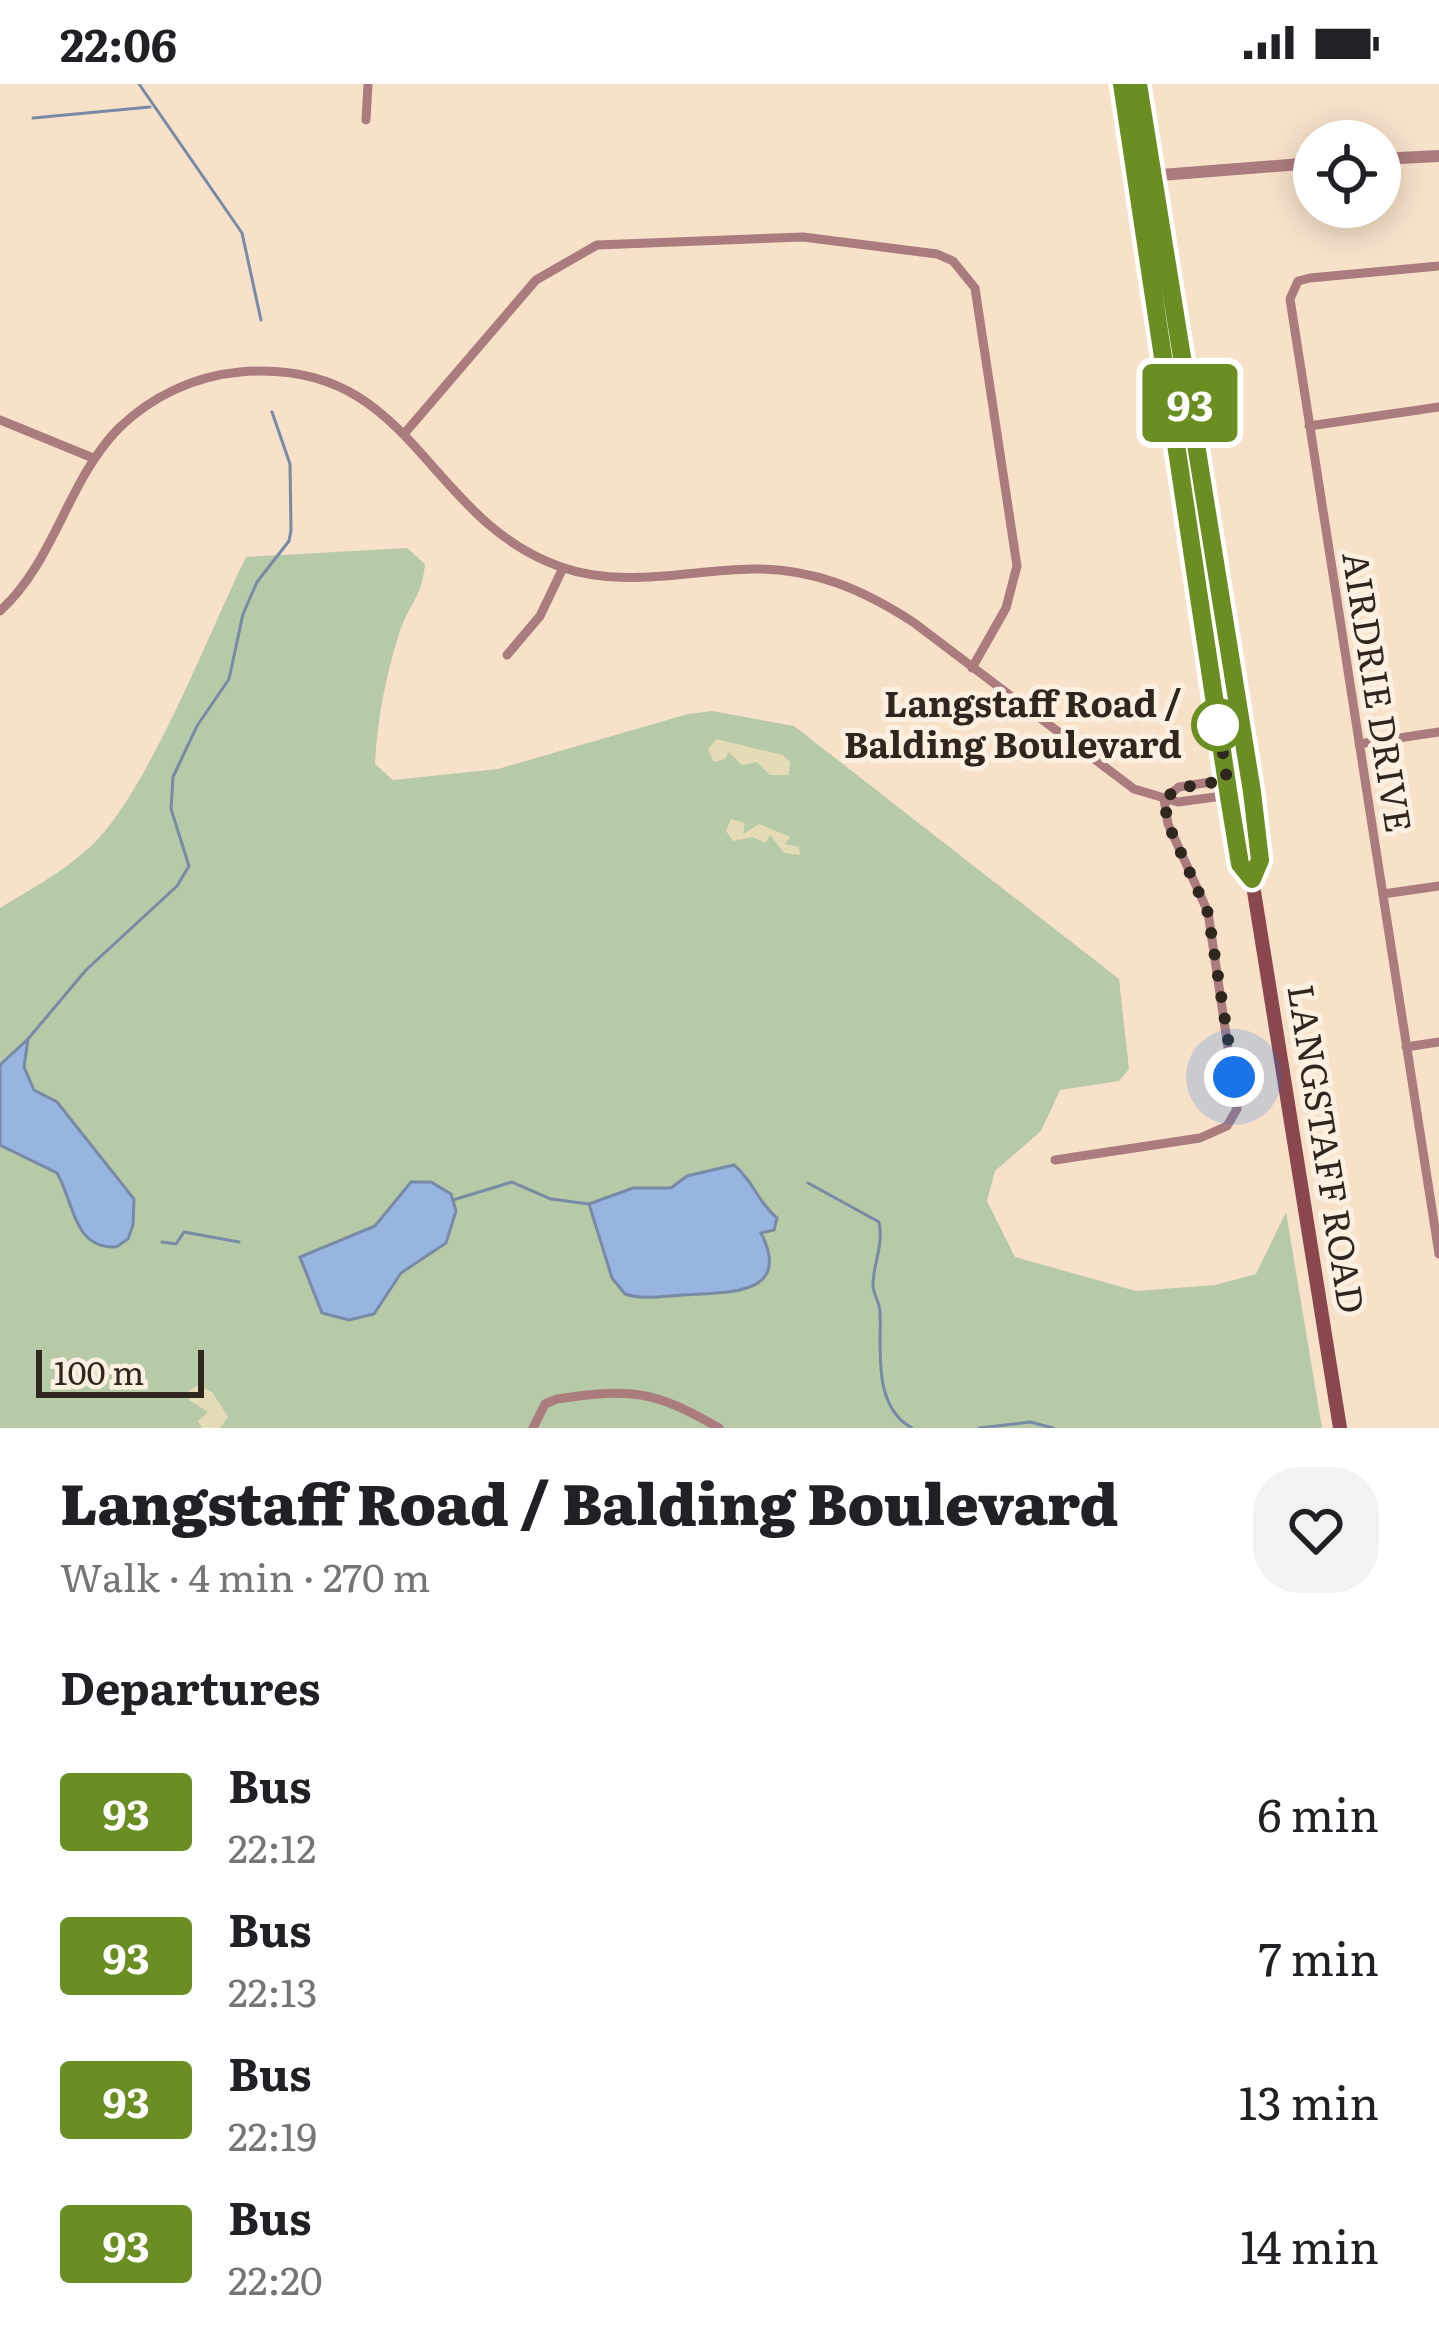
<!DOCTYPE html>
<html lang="en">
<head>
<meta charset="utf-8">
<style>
	:root { --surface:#fff; --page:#f2f2f2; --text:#202124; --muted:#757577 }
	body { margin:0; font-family:Literata,serif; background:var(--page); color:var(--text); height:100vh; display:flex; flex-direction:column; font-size:45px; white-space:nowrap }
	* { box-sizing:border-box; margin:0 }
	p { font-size:39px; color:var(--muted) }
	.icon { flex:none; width:66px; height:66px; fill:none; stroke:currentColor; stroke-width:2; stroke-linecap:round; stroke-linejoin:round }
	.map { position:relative; height:1344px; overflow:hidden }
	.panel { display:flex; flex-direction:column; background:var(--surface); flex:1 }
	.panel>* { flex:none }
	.badge { padding:0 24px; border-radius:9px; font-size:42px; line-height:78px }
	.buttons { position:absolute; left:1293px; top:36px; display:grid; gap:24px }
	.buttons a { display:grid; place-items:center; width:108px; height:108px; border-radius:50%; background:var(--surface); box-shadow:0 6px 30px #0003; font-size:60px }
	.scale { position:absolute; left:36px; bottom:30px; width:168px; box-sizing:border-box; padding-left:12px; border:6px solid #2f271d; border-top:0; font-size:33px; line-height:42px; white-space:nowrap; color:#2f271d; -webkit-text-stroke:9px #fdf0e1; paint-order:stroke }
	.you { position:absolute; width:60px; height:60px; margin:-30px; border:9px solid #fff; border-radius:50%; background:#1a73e8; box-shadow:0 0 0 18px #1a73e833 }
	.map>.badge { position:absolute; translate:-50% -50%; box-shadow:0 0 0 6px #fff }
	h2 { padding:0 60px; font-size:45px; line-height:108px }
	.round { display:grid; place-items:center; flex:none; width:126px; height:126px; border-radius:48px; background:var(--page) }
	.headline { display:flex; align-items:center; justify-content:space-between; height:204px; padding:0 60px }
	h1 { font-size:57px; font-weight:800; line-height:90px }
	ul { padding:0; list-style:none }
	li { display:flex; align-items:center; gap:36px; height:144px; padding:0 60px }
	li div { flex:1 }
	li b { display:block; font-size:45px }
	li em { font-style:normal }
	li .badge { min-width:132px; font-weight:700; text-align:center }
	.status { display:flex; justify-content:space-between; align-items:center; height:84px; padding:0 60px; background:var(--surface); direction:ltr }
	.status svg { height:33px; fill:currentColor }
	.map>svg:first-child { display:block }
</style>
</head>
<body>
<div class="status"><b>22:06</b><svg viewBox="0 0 49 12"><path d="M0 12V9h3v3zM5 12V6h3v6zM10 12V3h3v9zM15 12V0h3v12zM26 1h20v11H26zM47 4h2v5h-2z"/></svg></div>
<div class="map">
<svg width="1439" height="1344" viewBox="0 0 1439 1344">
	<rect width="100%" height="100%" fill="#f7e1c9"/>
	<path fill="#b6caa7" d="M407,464L425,480C422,514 408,521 399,550C386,591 377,636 375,680L393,696L498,685L688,630L712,627L794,642L1119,895L1129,985L1119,997L1060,1006L1041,1047L995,1087L987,1117L1015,1173L1136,1207L1215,1201L1256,1190L1286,1128L1322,1344H0V824C36,802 78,780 105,747C159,680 207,553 246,473Z"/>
	<path fill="#e5dcb7" d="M716,655L783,671L790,678L789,691H770L757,678L742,681L729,668L725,675L714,678L708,666Z
		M731,735L745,739L743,750L759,740L790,753L785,760L799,763L800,771L784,769L770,751L765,759L753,753L733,757L726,747Z
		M198,1301L212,1308L228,1333L220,1344H202L198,1337L208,1328L189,1316V1307Z"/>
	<path fill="#98b5e1" stroke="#788aa6" stroke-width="3" d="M28,955L24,983L34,1006L57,1018L134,1115L133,1141L128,1155L116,1163C73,1165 74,1118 57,1089L0,1061V981Z
		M734,1081C753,1096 758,1119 777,1134L774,1146L761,1149C793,1212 728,1208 683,1211C664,1212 642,1216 625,1210L612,1194L589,1120L633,1104H671L687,1092Z
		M411,1098H431L451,1110L456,1127L446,1159L401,1189L374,1230L349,1236L322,1229L300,1173L375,1142Z"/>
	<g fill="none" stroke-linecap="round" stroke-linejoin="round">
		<path stroke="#788aa6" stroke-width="3" d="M139,0L242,149L261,236
			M33,34L150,23
			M28,955L86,886L177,802L189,782L171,725L173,693L197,642L229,595L243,530L257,498L289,457L291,446L290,380L272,328
			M808,1099L879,1138C884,1161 873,1180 873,1201C873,1210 880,1219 880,1228C882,1261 871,1322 912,1344
			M453,1116L512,1098L551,1115L589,1120
			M162,1158L176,1160L184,1148L239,1158
			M979,1344L1030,1338L1053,1344"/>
		<path stroke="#ab7c7e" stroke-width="9" d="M366,36L368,0
			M1439,182L1310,194L1298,197L1290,215L1439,1170
			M0,336L93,374
			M1309,342L1439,323
			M404,350L536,196L597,161L803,153L937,170L953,177L975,204L1017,482L1006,524L972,584
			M0,527C55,477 67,397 119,344C152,312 195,292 240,288C415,273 422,434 561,483C623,505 689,486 752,485C813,484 862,505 913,538L1134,705L1178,718L1252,708
			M507,571L540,532L563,484
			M1359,660L1439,648
			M1164,715L1179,703L1249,692
			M1383,810L1439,802
			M1406,963L1439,958
			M1055,1076L1200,1054L1227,1042L1237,1025L1208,828L1168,740L1164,715
			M533,1344L545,1320L557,1315C632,1304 653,1306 719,1344"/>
		<path stroke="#ab7c7e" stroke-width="12" d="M1380,75L1439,72
			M1148,92L1314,79"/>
		<path stroke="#8a484e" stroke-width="14" d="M1122,0L1229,713L1240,780L1252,795L1340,1344
			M1138,0L1252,708L1260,776L1252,795"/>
	</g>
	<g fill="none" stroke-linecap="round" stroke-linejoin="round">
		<g stroke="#fff" stroke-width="27">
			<path id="line" d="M1122,0L1229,713L1240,780L1252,795L1260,776L1252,708L1138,0"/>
		</g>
		<use href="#line" stroke="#6b8e23" stroke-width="18"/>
		<path stroke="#2f271d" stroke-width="12" stroke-dasharray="0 21.6" d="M1218,641L1216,623L1227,696L1179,704L1164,715L1168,740L1208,829L1234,993"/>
	</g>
	<circle fill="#fff" stroke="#6b8e23" stroke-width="6" cx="1218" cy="641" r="24"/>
	<g text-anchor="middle" stroke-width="10" stroke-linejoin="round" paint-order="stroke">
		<g font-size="36" fill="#2f271d" stroke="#fdf0e1">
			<text transform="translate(1377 608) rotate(81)" y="13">AIRDRIE DRIVE</text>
			<text transform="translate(1326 1065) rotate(81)" y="13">LANGSTAFF ROAD</text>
		</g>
		<g font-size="36" font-weight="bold" fill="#2f271d" stroke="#fdf0e1" text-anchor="end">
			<text x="1182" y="633">Langstaff Road /<tspan x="1182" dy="41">Balding Boulevard</tspan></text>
		</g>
	</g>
</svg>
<div class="buttons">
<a><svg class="icon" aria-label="locate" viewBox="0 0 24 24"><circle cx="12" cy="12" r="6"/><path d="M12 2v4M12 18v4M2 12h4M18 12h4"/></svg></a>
</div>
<div class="scale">100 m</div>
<div class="you" style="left:1234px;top:993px"></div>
<b class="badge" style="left:1190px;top:319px;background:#6b8e23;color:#fff">93</b>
</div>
<section class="panel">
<div class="headline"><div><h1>Langstaff Road / Balding Boulevard</h1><p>Walk · 4 min · 270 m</p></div><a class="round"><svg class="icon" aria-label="heart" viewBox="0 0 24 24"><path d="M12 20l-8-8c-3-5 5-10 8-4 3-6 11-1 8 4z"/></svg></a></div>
<h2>Departures</h2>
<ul>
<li><span class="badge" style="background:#6b8e23;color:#fff">93</span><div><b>Bus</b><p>22:12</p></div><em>6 min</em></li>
<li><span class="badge" style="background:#6b8e23;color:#fff">93</span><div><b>Bus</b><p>22:13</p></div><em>7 min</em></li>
<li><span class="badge" style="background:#6b8e23;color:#fff">93</span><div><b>Bus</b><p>22:19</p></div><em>13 min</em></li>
<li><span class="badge" style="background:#6b8e23;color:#fff">93</span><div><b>Bus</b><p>22:20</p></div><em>14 min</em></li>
</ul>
</section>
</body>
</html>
